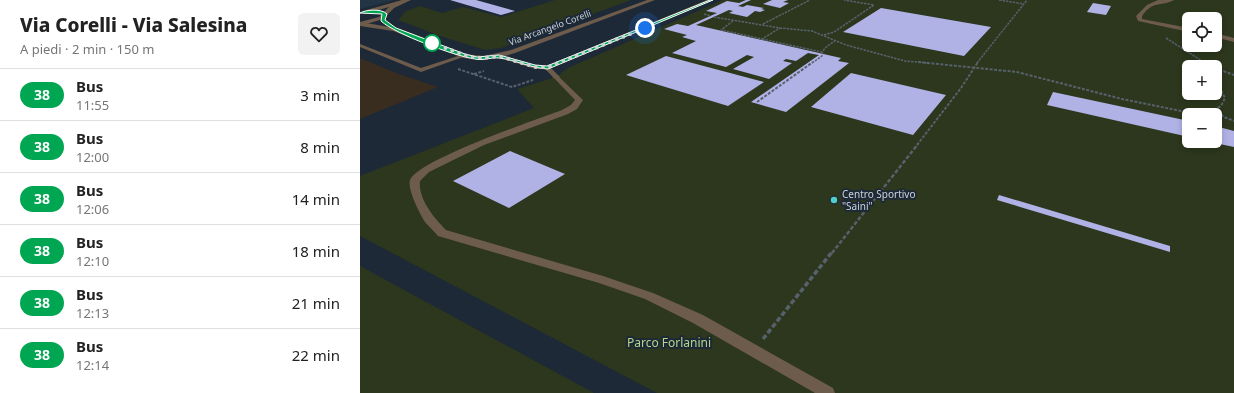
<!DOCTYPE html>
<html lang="it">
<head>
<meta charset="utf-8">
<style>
	:root { --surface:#fff; --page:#f2f2f2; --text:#222; --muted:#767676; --line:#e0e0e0 }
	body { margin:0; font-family:"Noto Sans",sans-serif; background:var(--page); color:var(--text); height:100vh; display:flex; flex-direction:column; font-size:15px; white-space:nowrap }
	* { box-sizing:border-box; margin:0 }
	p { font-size:13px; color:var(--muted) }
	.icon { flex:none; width:22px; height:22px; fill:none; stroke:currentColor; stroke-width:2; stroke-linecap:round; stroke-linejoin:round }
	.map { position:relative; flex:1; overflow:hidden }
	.sheet { display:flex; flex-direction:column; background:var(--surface); width:360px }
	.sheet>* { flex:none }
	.badge { padding:0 8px; border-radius:13px; font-size:14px; line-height:26px }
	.controls { position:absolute; left:822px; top:12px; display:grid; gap:8px }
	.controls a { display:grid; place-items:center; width:40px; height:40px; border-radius:6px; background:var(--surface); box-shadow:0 2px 6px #0003; font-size:20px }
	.you { position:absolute; width:20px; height:20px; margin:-10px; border:3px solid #fff; border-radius:50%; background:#1a73e8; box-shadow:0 0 0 6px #1a73e833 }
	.map>.badge { position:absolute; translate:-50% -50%; box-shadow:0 0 0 2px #fff }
	.round { display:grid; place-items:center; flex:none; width:42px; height:42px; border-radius:6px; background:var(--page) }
	.overview { display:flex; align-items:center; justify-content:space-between; height:68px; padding:0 20px }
	h1 { font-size:19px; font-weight:800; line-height:30px }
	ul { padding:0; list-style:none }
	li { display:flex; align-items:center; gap:12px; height:52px; padding:0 20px; border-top:1px solid var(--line) }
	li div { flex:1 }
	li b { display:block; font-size:15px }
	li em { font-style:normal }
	li .badge { min-width:44px; font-weight:700; text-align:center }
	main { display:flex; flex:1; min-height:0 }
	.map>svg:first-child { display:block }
</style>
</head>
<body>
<main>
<section class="sheet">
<div class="overview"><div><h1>Via Corelli - Via Salesina</h1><p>A piedi · 2 min · 150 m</p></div><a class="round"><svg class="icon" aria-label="heart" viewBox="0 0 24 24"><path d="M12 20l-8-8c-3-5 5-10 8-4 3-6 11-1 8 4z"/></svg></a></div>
<ul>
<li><span class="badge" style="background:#00a651;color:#fff">38</span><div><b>Bus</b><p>11:55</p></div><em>3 min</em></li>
<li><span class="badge" style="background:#00a651;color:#fff">38</span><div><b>Bus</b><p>12:00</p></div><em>8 min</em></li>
<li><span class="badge" style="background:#00a651;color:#fff">38</span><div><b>Bus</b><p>12:06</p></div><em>14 min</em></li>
<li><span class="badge" style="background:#00a651;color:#fff">38</span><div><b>Bus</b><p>12:10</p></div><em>18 min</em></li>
<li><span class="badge" style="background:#00a651;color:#fff">38</span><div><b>Bus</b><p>12:13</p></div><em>21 min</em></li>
<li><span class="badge" style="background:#00a651;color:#fff">38</span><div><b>Bus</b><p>12:14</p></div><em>22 min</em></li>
</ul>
</section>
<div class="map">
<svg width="874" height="393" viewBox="0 0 874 393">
	<rect width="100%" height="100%" fill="#1d2936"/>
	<path fill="#233445" d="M0,0H34L0,9Z"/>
	<path fill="#392d1f" d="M0,58L36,73L78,87L0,119Z"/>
	<path fill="#2c371d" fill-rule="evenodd" d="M195,0H271L141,48L125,50L80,36L38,20L46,11L60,6L82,13L103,7L141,17Z
		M363,0H874V393H297L0,236V176L174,108L157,89L196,77L208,68ZM829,19H855V45H829ZM829,67H855V93H829ZM829,115H855V141H829Z
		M0,266L234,393H0Z"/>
	<path fill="#b0b2e6" d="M90,0H116L155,11L141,15Z
		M386,0H391L378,6L383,7L387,5L404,8L401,9L405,10L400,12L395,11L387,17L369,13L373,11L369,10L336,25L481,58L478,61L489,63L426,112L391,102L459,55L448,53L436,61L426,59L423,61L432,63L409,79L373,69L394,57L387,55L366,67L312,53L336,41L322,37L327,35L304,29L317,24L328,26L357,13L346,11L367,1L379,3Z
		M412,0H428L423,2L429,3L420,8L403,4Z
		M733,3L751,6L746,15L727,12Z
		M521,8L631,27L604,56L483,32Z
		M306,56L404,82L368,106L266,75Z
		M491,73L586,95L553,135L451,107Z
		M693,92L829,121V137L687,105Z
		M855,126L874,131V147L850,142L855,141Z
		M150,151L205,174L149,208L93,181Z
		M639,195L810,246V252L637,200Z"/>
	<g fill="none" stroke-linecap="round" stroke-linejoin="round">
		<path stroke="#57616c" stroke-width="1.5" stroke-dasharray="2.5 1" stroke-linecap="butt" d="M639,0L664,4
			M344,14L351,16
			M354,17L420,28L452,31L486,45L545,61L569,63
			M373,21L361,30L402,39L420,28
			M403,24L450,0
			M464,35L474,32L514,5L484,0
			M806,38L845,63
			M402,39L462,52
			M452,63L462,56C462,48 469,45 475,41
			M617,63L667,0"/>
		<path stroke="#57616c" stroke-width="2" stroke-dasharray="3 1.5" stroke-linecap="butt" d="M558,62L657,72L762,99L826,112H850L861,106L865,98L855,78
			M844,62L851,67
			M855,68L874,75
			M98,69L152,87L173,80
			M114,74L124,71
			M397,102L453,62
			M854,109L864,117L874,121
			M557,145L601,88L618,62"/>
		<path stroke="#57616c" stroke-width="2.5" stroke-dasharray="4 2" stroke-linecap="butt" d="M472,253L558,144"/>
		<path stroke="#57616c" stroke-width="3.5" stroke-dasharray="5 2.5" stroke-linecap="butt" d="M403,339L472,252"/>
		<path fill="#6d5b4c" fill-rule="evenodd" d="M347,0H353L189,68L184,67Z
			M0,44L61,68L101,55L106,56L61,72L0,47Z"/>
		<path fill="#6d5b4c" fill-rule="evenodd" d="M798,0H814C801,7 793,0 782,16V19L829,28V32L778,21L776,16L787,5Z
			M855,33L874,38V42L855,37Z
			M196,75L198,76L223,100L217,109L208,114L124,145L69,172L60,181C58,199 74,218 86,230L243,276L293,293L343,315L473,388L475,393H455L333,323L285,299L239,283L78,236C74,231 69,227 65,222C60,214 47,189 50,180C58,160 178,119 202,110L211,105L215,100L194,78L192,77Z"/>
		<path fill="#6d5b4c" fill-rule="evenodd" d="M287,0H295L155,53L145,56L175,65L189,66L200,77L196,79L194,78L185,69H175L137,57L124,60L103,58L33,31L0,26V22L36,28L104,54L124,56L151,50Z"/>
		<path fill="#6d5b4c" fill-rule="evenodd" d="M42,0H51L34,8L23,19L0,26V22L19,17L29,7L5,14L3,13V11Z"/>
	</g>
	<path fill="#00a651" stroke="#fff" d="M350,0H353L188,69C170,68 156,60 139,58C131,57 123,61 115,59C95,56 35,34 21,21L22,14L0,13C5,10 21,8 27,14L25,20L36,28L105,54L117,57L139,55L175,65L187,66Z"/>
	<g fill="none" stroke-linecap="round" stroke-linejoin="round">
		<path stroke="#cbd2da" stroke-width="4" stroke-dasharray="0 7.2" d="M72,43L110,57L124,58L139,56L175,67H188L285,28"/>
	</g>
	<circle fill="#fff" stroke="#00a651" stroke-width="2" cx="72" cy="43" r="8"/>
	<circle fill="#53cdcb" stroke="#1d2936" stroke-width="1.5" cx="474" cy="200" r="4"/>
	<g text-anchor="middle" stroke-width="4" stroke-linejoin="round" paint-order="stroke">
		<g font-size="9" fill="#cbd2da" stroke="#1d2936">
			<text transform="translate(190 28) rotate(-20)" y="3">Via Arcangelo Corelli</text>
		</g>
		<g font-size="10" fill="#cbd2da" stroke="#1d2936" text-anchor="start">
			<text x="482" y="198">Centro Sportivo<tspan x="482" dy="12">"Saini"</tspan></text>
		</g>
		<g font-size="12" fill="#b4d58c" stroke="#1d2936">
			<text x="309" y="347">Parco Forlanini</text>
		</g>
	</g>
</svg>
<div class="controls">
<a><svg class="icon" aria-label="locate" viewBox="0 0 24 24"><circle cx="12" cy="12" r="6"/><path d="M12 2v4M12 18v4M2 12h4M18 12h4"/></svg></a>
<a>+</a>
<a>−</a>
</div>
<div class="you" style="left:285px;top:28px"></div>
</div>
</main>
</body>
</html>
